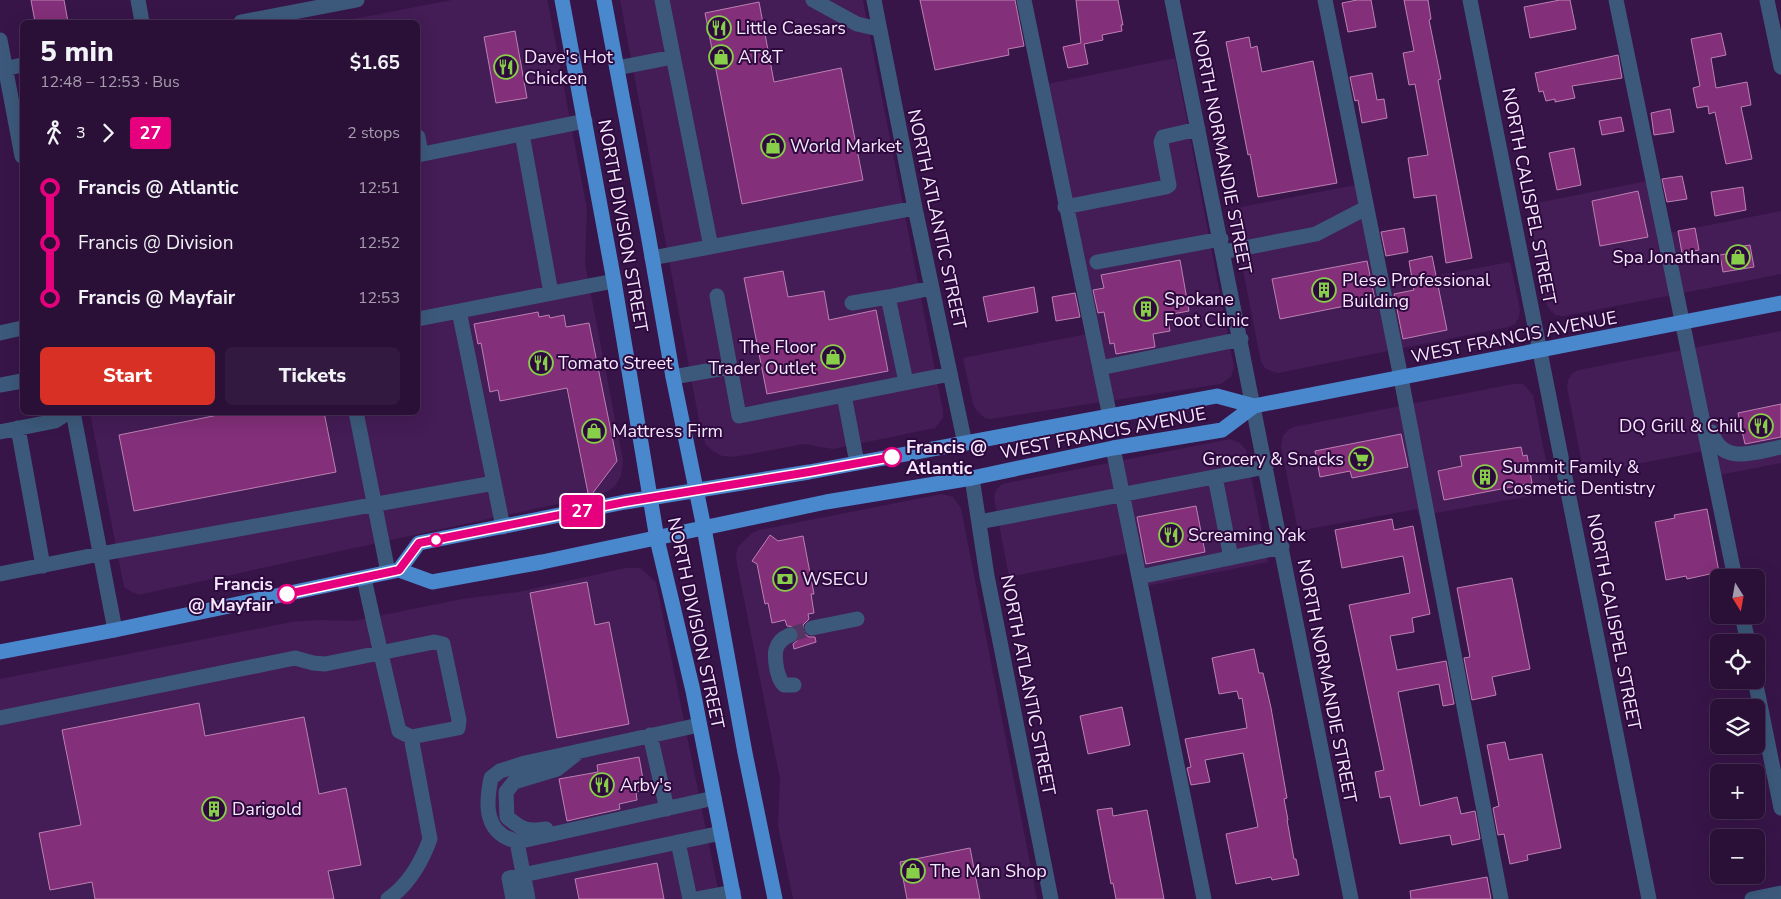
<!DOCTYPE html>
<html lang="en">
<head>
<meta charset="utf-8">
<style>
	:root { --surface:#2a1037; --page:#32193f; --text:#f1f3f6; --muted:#a59dad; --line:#463052; --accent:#d93025 }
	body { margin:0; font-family:"Nunito Sans",sans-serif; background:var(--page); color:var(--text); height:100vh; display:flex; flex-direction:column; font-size:19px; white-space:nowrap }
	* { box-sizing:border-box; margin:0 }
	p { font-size:16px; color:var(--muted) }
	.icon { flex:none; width:28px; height:28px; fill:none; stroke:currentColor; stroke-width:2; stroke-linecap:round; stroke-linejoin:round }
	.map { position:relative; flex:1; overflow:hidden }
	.panel { position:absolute; left:20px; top:20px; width:400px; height:395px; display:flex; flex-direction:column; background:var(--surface); border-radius:8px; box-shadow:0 5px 20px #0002,0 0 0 1px var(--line) }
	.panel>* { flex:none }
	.badge { padding:0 10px; border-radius:4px; font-size:18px; line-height:32px }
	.needle { width:32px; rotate:169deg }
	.controls { position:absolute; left:1710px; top:569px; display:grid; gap:10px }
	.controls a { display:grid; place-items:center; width:55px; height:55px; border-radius:8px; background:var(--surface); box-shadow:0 5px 20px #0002,0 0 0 1px var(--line); font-size:25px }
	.map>.badge { position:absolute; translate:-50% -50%; box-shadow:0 0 0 2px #fff }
	.legs { display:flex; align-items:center; gap:8px; height:55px; padding:0 20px; font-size:16px }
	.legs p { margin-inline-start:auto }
	.summary { display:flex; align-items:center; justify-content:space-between; height:85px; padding:0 20px }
	h1 { font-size:28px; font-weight:800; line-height:38px }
	.cta { display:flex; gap:10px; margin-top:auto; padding:10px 20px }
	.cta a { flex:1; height:58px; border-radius:8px; background:var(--accent); color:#fff; font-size:20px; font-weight:800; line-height:58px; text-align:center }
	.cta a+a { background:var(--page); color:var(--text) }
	ul { padding:0 20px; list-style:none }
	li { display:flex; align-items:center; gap:18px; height:55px; font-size:19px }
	li i { display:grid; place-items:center; width:8px; height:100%; margin:0 6px; background:currentColor }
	li i::after { content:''; width:12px; height:12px; margin:-6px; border:4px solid; border-radius:50%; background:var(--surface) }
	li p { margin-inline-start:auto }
	li:first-child i { background:linear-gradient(#0000 50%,currentColor 0) }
	li:last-child i { background:linear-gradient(currentColor 50%,#0000 0) }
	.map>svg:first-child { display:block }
</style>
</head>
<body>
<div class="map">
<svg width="1781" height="899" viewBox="0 0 1781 899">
	<rect width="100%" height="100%" fill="#381549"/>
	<path fill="#441c56" d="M452,0H547L548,3L587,209L585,264L623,460L621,476L615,486L608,491L599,495L152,592L140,595L132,592L124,587L90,413L418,412V22H338Z
		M620,0H863L943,411V418L935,428L833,449L804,444L734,457L722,456L713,451L706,445L702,436Z
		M1175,58L1234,367L1231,377L1221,384L990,419L985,418L976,410L973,404L963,358L1087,334L1038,86Z
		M1652,180L1664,234L1781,211V274L1564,316L1556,315L1551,311L1547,306L1527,205Z
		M1360,184L1380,286L1510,262L1520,309L1519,317L1515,324L1508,327L1278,373L1271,371L1265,368L1261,362L1231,209Z
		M1781,331V463L1709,477L1704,451L1584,474L1567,387L1568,380L1572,374L1578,370Z
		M1513,384H1523L1533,395L1552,492L1419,516L1417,509L1298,531L1281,446L1283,436L1288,430L1293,427Z
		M1230,439L1240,443L1246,450L1268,562L1136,588L1129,553L1009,577L994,498L996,490L1002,484Z
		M942,494L953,497L961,508L1037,899H793L778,826L780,779L737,564L736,555L738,547L751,534L759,530Z
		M626,568H640L656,582L720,899H0V679L292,622L319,620L354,621L462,599L518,592Z"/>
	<path fill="#832f79" stroke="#bc81b2" d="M31,0H64L68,22H35Z
		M920,0H1015L1024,46L1008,49L1009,55L935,70Z
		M1076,0H1118L1123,25H1121L1122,31L1102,35L1103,40L1084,44L1088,64L1068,68L1063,47L1081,43Z
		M1357,0H1371L1376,27L1348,32L1342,3Z
		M1404,0H1428L1431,19L1429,20L1441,79L1438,80L1472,258L1446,263L1436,195L1414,198L1408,158L1428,155L1415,84L1409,85L1403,53L1414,51Z
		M1560,0H1570L1576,29L1530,38L1524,7Z
		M759,2L774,82L841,68L863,180L742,204L705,13Z
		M515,31L527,98L496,103L484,37Z
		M1721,33L1726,55L1711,58L1716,88L1747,82L1751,105L1741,107L1752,159L1726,164L1715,112L1709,114L1708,106L1697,108L1693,88L1700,86L1691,39Z
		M1249,37L1251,48L1257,46L1262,72L1313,61L1337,183L1258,197L1250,154L1248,155L1226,42Z
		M1618,55L1622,78L1572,86L1575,98L1555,102V99L1546,101L1543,91L1539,92L1535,73Z
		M1372,73L1377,100L1384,99L1387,118L1362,123L1358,100L1355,101L1350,77Z
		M1670,109L1674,132L1654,135L1651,113Z
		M1621,117L1624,131L1602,135L1599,121Z
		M1574,148L1581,185L1557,190L1549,153Z
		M1682,176L1687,199L1667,202L1662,179Z
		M1743,187L1746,210L1715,216L1711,192Z
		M1638,191L1648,237L1600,246L1592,201Z
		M1404,228L1408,252L1386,256L1381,232Z
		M1695,228L1699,250L1682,253L1678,231Z
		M1750,245L1754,267L1723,272L1720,255L1732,253L1731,248Z
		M1432,256L1447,330L1403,339L1394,294L1414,290L1409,261Z
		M1180,260L1189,311L1167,315L1170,331L1153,334L1155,347L1116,354L1114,343L1110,344L1104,312L1098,313L1093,290L1104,288L1101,275Z
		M1367,261L1375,300L1280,319L1272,279Z
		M783,271L788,297L824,291L829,320L876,310L888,371L767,394L744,278Z
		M1034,287L1038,312L988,322L983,297Z
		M1075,293L1080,317L1056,321L1052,297Z
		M538,312L539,317L549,315L550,318L564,315L566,327L589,323L617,461L589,498L567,388L500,401L498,390L490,392L481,343L478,344L474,324Z
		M1781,404V437L1745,444L1738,413Z
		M233,412H324L336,472L134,511L119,435Z
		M1401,434L1408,467L1352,478L1350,471L1320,477L1315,451Z
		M1521,447L1523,456L1527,455L1532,483L1444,500L1438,471L1462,466L1460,456Z
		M1196,506L1205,552L1146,564L1137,517Z
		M1707,509L1719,572L1687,579L1686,576L1666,580L1655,522L1675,518L1674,515Z
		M1392,519L1394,530L1413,526L1430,614L1412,618L1414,632L1390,636L1397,670L1446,661L1454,704L1443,706L1439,684L1398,692L1420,806L1457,797L1461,814L1475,811L1480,839L1452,845L1450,835L1400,844L1390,796L1380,798L1375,772L1384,770L1349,605L1410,593L1403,556L1342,568L1335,530Z
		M770,535L778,541L803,536L814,594H811L814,613L808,614L809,619L803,625V629L805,634L809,637H815L816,642L794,649L793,644L798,640V631L795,627L787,626L785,620L772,623L768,603L765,604L757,564L752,561Z
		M1512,578L1530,669L1492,677L1496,695L1472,700L1464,658L1470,657L1457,588Z
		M587,582L595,625L609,622L629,724L557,738L530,593Z
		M1254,649L1259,673H1263L1271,708L1287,798L1284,799L1288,820H1287L1294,859H1296L1299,875L1272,880L1271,877L1236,884L1226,834L1258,827L1243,753L1205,760L1210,782L1191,785L1187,768L1191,767L1185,739L1247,728L1242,698L1239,699L1237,691L1219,694L1212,658Z
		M199,703L205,736L304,717L319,794L346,788L361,865L328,871L334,899H95L92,882L50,890L39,833L81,825L62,730Z
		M1122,707L1130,745L1088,754L1080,716Z
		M1505,742L1509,760L1542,754L1561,848L1527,855L1528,860L1510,864L1504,834L1498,835L1493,808L1499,806L1487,745Z
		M639,757L645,790L636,792L637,800L619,804L620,809L567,821L559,779L598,772L597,765Z
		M1112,808L1113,816L1147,810L1164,899H1116L1113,883L1111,884L1097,810Z
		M970,848L980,899H907L900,862Z
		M657,863L664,899H579L575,879Z
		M1487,877L1491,899H1411L1410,891Z"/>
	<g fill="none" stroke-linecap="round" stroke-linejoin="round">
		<path stroke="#543564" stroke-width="15" stroke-dasharray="15 8" stroke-linecap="butt" d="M790,635L812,628"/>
		<path stroke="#3c597b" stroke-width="15" d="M138,0L142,22
			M662,0L711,247
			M813,0L857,24L879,29
			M874,0L915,208L965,444
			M1024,0L1110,417
			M1172,0L1351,899
			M1325,0L1401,378L1501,899
			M1470,0L1649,899
			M1616,0L1735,578
			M1767,0L1781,67
			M241,22L357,0
			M0,40L22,156
			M617,68L673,57
			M0,70L22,65
			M522,134L551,293
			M418,137L421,154
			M418,155L585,121
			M1065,207L1166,187L1169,185L1161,142L1163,137L1198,129
			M1223,252L1316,234L1366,208
			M652,258L915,208
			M1097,262L1221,239
			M717,296L739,416L950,374
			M852,303L888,297
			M459,311L503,527
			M418,319L614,281
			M0,333L22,328
			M1100,368L1241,339
			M673,377L730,367
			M906,382L888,297L932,288
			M0,385L22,381
			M844,395L857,463
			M73,412L115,630
			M356,412L388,572
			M18,428L43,566
			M0,432L55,421L69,412
			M1712,432C1721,466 1756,452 1781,447
			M1113,448L1204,899
			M1215,477L1231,558
			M972,478L987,576L1051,899
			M979,522L1266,467
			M0,574L100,554L494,483
			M1139,577L1282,547
			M1742,615L1748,642
			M812,628L857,619
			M790,635C773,642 774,655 777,670C779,677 779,680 784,685H794
			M1755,680L1781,808
			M0,718L295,658L313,663L325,664L434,642L443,644L459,720L458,728L411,737L399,731C387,680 375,629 364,578
			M699,725L525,763L500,771L491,778C487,798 484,822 502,835C506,838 513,840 517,842L714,798
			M650,735L667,809
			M546,829C526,832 521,829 507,817L506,792L514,782L557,769L576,754
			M517,842L528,899
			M678,842L690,899
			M388,899C408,885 422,861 430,839L411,737
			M513,899L509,878L721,833
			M696,899L733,892
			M1752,899L1781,893"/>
		<path stroke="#4a88ce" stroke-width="15" d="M562,0L614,281L657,539L693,691L734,899
			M604,0L648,234L673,377L704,528L745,753L775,899
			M399,570L419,543L625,502L809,472L1217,396L1254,406L1781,303
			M0,652L115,630L399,570L432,582L542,562L826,502L972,478L1113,448L1222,430L1254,406"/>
	</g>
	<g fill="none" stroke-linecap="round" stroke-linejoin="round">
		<g stroke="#fff" stroke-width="11">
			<path id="line-1" d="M287,594L399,570L419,543L625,502L809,472L892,457"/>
		</g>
		<use href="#line-1" stroke="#e6007e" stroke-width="8"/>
	</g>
	<defs>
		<g id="restaurant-ring" transform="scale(1.25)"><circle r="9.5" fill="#2e093e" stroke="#88cf49" stroke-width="1.5"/><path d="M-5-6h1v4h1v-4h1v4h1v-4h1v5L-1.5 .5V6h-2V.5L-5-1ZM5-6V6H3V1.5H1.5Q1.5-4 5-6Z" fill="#88cf49"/></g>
		<g id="shop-ring" transform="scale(1.25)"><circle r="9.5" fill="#2e093e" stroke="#88cf49" stroke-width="1.5"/><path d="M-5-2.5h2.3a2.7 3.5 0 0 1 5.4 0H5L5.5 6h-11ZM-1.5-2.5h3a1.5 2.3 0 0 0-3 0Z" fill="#88cf49"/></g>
		<g id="building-ring" transform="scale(1.25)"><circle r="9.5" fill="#2e093e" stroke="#88cf49" stroke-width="1.5"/><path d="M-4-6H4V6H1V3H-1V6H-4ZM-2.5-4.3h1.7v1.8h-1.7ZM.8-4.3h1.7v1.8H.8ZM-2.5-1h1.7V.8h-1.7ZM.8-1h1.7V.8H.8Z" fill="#88cf49"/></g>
		<g id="supermarket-ring" transform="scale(1.25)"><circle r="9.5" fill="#2e093e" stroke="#88cf49" stroke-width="1.5"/><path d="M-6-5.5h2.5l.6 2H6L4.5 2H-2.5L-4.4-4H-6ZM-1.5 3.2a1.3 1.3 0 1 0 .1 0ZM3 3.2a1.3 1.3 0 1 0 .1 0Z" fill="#88cf49"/></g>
		<g id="bank-ring" transform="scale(1.25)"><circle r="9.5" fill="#2e093e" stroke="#88cf49" stroke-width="1.5"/><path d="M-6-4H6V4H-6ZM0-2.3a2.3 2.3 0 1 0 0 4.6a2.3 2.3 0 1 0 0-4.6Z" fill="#88cf49"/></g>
	</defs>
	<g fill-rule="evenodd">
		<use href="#restaurant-ring" x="719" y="28"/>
		<use href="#shop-ring" x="721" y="57"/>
		<use href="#restaurant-ring" x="506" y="67"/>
		<use href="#shop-ring" x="773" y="146"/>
		<use href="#shop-ring" x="1738" y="257"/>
		<use href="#building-ring" x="1324" y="290"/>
		<use href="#building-ring" x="1146" y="309"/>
		<use href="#shop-ring" x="833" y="357"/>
		<use href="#restaurant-ring" x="541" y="363"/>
		<use href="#restaurant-ring" x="1761" y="426"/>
		<use href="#shop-ring" x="594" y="431"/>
		<use href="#supermarket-ring" x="1361" y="459"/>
		<use href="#building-ring" x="1485" y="477"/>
		<use href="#restaurant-ring" x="1171" y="535"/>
		<use href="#bank-ring" x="785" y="579"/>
		<use href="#restaurant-ring" x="602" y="785"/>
		<use href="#building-ring" x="214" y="809"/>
		<use href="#shop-ring" x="913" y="871"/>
	</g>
	<g fill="#fff" stroke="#e6007e" stroke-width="2.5">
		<circle cx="892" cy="457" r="9"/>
		<circle cx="436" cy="540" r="6"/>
		<circle cx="287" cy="594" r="9"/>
	</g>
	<g text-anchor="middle" stroke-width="4" stroke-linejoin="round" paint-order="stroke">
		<g font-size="18" fill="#f4e8fc" stroke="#2e093e" text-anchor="start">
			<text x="736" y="34">Little Caesars</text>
			<text x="524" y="63">Dave's Hot<tspan x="524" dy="21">Chicken</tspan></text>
			<text x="738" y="63">AT&amp;T</text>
			<text x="790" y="152">World Market</text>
			<text x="1720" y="263" text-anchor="end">Spa Jonathan</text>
			<text x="1342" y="286">Plese Professional<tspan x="1342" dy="21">Building</tspan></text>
			<text x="1164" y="305">Spokane<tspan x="1164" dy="21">Foot Clinic</tspan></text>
			<text x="816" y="353" text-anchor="end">The Floor<tspan x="816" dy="21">Trader Outlet</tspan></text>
			<text x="558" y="369">Tomato Street</text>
			<text x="1744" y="432" text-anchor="end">DQ Grill &amp; Chill</text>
			<text x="612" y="437">Mattress Firm</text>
			<text x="1344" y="465" text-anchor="end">Grocery &amp; Snacks</text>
			<text x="1502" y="473">Summit Family &amp;<tspan x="1502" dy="21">Cosmetic Dentistry</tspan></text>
			<text x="1188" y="541">Screaming Yak</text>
			<text x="802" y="585">WSECU</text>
			<text x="620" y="791">Arby's</text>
			<text x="232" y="815">Darigold</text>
			<text x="930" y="877">The Man Shop</text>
		</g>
		<g font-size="18" fill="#f4e8fc" stroke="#2e093e">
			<text transform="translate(1222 152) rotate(79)" y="6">NORTH NORMANDIE STREET</text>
			<text transform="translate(1529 196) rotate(79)" y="6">NORTH CALISPEL STREET</text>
			<text transform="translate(937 219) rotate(78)" y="6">NORTH ATLANTIC STREET</text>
			<text transform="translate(623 226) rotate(80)" y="6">NORTH DIVISION STREET</text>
			<text transform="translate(1514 337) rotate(-11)" y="6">WEST FRANCIS AVENUE</text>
			<text transform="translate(1103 433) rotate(-11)" y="6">WEST FRANCIS AVENUE</text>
			<text transform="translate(1614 622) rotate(79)" y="6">NORTH CALISPEL STREET</text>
			<text transform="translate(696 623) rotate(78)" y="6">NORTH DIVISION STREET</text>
			<text transform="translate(1327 681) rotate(79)" y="6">NORTH NORMANDIE STREET</text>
			<text transform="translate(1028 685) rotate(79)" y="6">NORTH ATLANTIC STREET</text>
		</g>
		<g font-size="18" font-weight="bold" fill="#f4e8fc" stroke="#2e093e" text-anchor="start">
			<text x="906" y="453">Francis @<tspan x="906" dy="21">Atlantic</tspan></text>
			<text x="273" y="590" text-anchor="end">Francis<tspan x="273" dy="21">@ Mayfair</tspan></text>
		</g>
	</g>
</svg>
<div class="controls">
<a><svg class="needle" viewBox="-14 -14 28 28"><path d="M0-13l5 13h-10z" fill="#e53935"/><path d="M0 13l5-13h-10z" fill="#a59dad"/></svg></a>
<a><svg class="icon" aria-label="locate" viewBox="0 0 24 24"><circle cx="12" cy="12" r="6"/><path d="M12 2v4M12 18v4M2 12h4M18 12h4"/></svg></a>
<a><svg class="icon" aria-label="layers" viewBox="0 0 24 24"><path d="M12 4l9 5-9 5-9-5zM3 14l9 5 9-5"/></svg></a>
<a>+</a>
<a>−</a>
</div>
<b class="badge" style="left:582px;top:511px;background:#e6007e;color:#fff">27</b>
<section class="panel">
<div class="summary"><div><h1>5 min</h1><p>12:48 – 12:53 · Bus</p></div><b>$1.65</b></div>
<div class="legs"><svg class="icon" aria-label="walk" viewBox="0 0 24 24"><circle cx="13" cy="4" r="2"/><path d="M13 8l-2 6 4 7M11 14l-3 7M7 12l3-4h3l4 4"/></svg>3<svg class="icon" aria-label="forward" viewBox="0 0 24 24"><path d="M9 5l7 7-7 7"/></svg><b class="badge" style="background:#e6007e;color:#fff">27</b><p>2 stops</p></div>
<ul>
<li><i style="color:#e6007e"></i><b>Francis @ Atlantic</b><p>12:51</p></li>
<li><i style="color:#e6007e"></i><span>Francis @ Division</span><p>12:52</p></li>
<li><i style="color:#e6007e"></i><b>Francis @ Mayfair</b><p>12:53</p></li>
</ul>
<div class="cta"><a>Start</a><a>Tickets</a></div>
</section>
</div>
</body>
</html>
